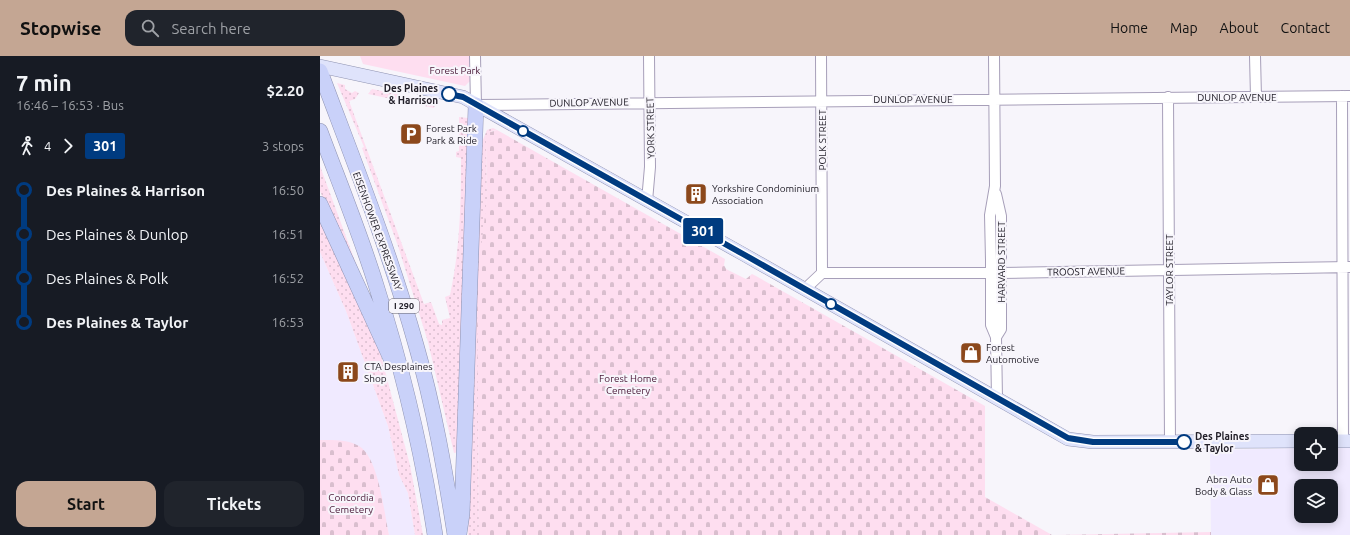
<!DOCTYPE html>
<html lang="en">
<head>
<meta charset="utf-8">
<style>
	:root { --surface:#171b24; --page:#20242c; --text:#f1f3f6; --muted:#9ea1a6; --accent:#c4a693 }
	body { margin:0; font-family:Ubuntu,sans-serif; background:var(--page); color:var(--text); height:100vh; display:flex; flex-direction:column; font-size:15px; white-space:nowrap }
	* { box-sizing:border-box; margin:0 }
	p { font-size:13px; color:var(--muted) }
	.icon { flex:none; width:22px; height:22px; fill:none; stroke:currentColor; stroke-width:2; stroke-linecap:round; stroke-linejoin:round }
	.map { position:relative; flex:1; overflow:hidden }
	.side { display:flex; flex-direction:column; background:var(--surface); width:320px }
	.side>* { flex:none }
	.badge { padding:0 8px; border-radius:3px; font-size:14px; line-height:26px }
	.buttons { position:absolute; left:974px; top:371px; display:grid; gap:8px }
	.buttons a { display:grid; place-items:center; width:44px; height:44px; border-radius:8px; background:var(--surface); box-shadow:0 2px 10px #0003; font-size:20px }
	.map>.badge { position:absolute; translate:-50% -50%; box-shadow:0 0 0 2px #fff }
	.legs { display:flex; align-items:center; gap:6px; height:44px; padding:0 16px; font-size:13px }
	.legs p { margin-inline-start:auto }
	.headline { display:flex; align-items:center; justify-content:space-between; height:68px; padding:0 16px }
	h1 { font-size:22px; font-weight:700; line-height:30px }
	.button { display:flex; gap:8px; margin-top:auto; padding:8px 16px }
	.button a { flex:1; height:46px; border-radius:12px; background:var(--accent); color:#111; font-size:16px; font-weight:700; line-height:46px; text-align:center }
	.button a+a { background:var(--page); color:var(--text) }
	ul { padding:0 16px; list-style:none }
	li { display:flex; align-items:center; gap:14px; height:44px; font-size:15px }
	li i { display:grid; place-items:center; width:6px; height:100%; margin:0 5px; background:currentColor }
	li i::after { content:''; width:10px; height:10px; margin:-5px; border:3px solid; border-radius:50%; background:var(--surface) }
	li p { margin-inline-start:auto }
	li:first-child i { background:linear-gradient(#0000 50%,currentColor 0) }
	li:last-child i { background:linear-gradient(currentColor 50%,#0000 0) }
	header { display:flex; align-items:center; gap:24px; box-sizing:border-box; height:56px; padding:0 20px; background:var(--accent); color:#111 }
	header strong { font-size:19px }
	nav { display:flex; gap:22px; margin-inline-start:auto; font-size:14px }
	.search { width:280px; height:36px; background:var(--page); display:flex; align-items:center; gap:10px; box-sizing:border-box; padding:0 14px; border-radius:12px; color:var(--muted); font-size:15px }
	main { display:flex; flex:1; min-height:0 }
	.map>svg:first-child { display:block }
</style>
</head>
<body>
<header>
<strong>Stopwise</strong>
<div class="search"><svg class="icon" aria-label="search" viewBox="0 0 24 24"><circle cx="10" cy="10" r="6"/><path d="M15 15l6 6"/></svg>Search here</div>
<nav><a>Home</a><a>Map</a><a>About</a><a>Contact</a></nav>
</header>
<main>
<section class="side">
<div class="headline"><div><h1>7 min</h1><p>16:46 – 16:53 · Bus</p></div><b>$2.20</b></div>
<div class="legs"><svg class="icon" aria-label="walk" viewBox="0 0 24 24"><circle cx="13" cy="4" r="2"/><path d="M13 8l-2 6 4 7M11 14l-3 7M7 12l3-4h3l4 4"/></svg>4<svg class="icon" aria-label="forward" viewBox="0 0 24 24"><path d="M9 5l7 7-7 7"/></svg><b class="badge" style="background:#003b80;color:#fff">301</b><p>3 stops</p></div>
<ul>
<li><i style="color:#003b80"></i><b>Des Plaines &amp; Harrison</b><p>16:50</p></li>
<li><i style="color:#003b80"></i><span>Des Plaines &amp; Dunlop</span><p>16:51</p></li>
<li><i style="color:#003b80"></i><span>Des Plaines &amp; Polk</span><p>16:52</p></li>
<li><i style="color:#003b80"></i><b>Des Plaines &amp; Taylor</b><p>16:53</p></li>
</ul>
<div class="button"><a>Start</a><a>Tickets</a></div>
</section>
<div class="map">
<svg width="1030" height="479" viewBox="0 0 1030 479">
	<defs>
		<pattern id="grass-dots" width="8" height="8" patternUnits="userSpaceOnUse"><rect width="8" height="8" fill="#fedef0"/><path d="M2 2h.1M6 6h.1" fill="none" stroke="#d9bece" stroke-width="1.8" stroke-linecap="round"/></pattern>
		<pattern id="cemetery-stones" width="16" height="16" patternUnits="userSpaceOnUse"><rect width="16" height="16" fill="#fedef0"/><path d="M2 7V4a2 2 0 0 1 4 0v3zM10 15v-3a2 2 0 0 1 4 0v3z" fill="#d9bece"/></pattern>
	</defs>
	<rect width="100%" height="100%" fill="#f7f5fb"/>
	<path fill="#f0eaff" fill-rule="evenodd" d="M0,196L26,255L68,370L79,419L88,437L95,479H69L58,430L49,401L13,384H0Z
		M1030,391V479H891L890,394L981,392V408H1011V392ZM981,430H1011V460H981Z"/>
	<path fill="url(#grass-dots)" d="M17,27L25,29V33L32,37L35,35L39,37L35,43L29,45L104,248L111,246L119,268L122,269V264L130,262L125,241L130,239C140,192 141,151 141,102L136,101V96L139,95V61L148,62L140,396L134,397L108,286L78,190L42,92L44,91Z
		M52,33L116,46L114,52L48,38Z
		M173,72L177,74L172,75L166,85L167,142L158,337L159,479H148L161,88L167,74Z
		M0,110L46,235L21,186L0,135Z
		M0,159L60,296L90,409L103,479H95L88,437L79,419L68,370L26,255L0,196Z"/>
	<path fill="url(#cemetery-stones)" d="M177,74L405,203L404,209L406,213L426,223L432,218L436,220L665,350V441L732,479H159L157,227L167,142L166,85L168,77Z
		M0,384C13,384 27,383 39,390C59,402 64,457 69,479H0Z
		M891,476V479H735Z"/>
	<path fill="#fedef0" d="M40,0H149L150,25L145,30L43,8Z"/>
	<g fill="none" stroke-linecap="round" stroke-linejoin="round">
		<g stroke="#a79fb9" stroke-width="12">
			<path id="minor" d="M155,0L156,49L1030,40
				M674,0L675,130L670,159L671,204V269L676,281L677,343
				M935,0L936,41
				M1022,40L1023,385
				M848,41L850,386
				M327,145L330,111L329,0
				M502,217H681L1030,211
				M485,233L502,217L501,0
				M676,281L681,273V160L676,138"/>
		</g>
		<g stroke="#8f93b1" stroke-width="14">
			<path id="major" d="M0,10L143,41L423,198L748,383L773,386L981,385
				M1011,385H1030"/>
		</g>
		<g stroke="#8f93b1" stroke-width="16">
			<path id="highway" d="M0,15C34,106 70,196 96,289C114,351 125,415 135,479
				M0,75C19,126 40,177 56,229C82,311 102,394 115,479
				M0,148L73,307
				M139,478L142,458L156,49"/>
		</g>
		<use href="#minor" stroke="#fff" stroke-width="10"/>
		<use href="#major" stroke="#dfe3fb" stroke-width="13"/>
		<use href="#highway" stroke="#c9d1f9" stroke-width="15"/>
	</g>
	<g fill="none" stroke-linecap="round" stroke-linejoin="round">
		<g stroke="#fff" stroke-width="9">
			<path id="line-1" d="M129,38L143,41L423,198L748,382L773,386H864"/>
		</g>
		<use href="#line-1" stroke="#003b80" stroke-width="6"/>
	</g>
	<defs>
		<g id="parking-square" transform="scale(1.15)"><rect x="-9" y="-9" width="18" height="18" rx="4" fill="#8c481b" stroke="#f7f5fb"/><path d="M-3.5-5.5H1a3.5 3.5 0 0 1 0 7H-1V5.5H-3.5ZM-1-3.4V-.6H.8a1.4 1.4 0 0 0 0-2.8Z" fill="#fff"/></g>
		<g id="building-square" transform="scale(1.15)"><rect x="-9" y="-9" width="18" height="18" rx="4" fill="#8c481b" stroke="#f7f5fb"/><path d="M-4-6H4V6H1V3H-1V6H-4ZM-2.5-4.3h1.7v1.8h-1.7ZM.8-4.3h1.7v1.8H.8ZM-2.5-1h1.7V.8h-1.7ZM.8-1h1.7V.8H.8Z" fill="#fff"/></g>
		<g id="shop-square" transform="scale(1.15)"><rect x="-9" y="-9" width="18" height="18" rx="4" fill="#8c481b" stroke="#f7f5fb"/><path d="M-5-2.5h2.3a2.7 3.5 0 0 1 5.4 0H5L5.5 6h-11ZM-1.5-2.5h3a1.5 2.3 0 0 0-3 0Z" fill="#fff"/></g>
	</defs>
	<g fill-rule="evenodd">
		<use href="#parking-square" x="91" y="78"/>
		<use href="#building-square" x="376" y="138"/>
		<use href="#shop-square" x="651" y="297"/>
		<use href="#building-square" x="28" y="316"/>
		<use href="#shop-square" x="948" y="429"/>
	</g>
	<g fill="#fff" stroke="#003b80" stroke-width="2">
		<circle cx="129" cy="38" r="7"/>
		<circle cx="203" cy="75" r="5"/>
		<circle cx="511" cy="248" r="5"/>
		<circle cx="864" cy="386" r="7"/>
	</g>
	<g text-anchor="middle" stroke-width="4" stroke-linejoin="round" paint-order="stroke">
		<rect fill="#f7f5fb" stroke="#636069" stroke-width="1" x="69" y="243" width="30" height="14" rx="3"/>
		<g font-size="9" font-weight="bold" fill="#23202a">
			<text x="84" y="253">I 290</text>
		</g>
		<g font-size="10" fill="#481736" stroke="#f7f5fb">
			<text x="135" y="18">Forest Park</text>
			<text x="308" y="326">Forest Home<tspan x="308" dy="12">Cemetery</tspan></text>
			<text x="31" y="445">Concordia<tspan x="31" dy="12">Cemetery</tspan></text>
		</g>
		<g font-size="10" font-weight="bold" fill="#23202a" stroke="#f7f5fb" text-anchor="end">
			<text x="118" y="36">Des Plaines<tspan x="118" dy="12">&amp; Harrison</tspan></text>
			<text x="875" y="384" text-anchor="start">Des Plaines<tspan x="875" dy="12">&amp; Taylor</tspan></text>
		</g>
		<g font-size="10" fill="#23202a" stroke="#f7f5fb">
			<text x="917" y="45">DUNLOP AVENUE</text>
			<text x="593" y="47">DUNLOP AVENUE</text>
			<text transform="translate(269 46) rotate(-1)" y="4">DUNLOP AVENUE</text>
			<text transform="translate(330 72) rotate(-91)" y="4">YORK STREET</text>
			<text transform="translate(502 84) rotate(-90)" y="4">POLK STREET</text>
			<text transform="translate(58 175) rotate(70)" y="4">EISENHOWER EXPRESSWAY</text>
			<text transform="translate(681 206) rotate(-90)" y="4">HARVARD STREET</text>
			<text transform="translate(849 214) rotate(-90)" y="4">TAYLOR STREET</text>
			<text transform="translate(766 215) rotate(-1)" y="4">TROOST AVENUE</text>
		</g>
		<g font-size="10" fill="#23202a" stroke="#f7f5fb" text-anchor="start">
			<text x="106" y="76">Forest Park<tspan x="106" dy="12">Park &amp; Ride</tspan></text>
			<text x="392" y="136">Yorkshire Condominium<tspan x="392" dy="12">Association</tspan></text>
			<text x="666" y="295">Forest<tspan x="666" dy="12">Automotive</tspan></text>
			<text x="44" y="314">CTA Desplaines<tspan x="44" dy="12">Shop</tspan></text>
			<text x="932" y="427" text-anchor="end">Abra Auto<tspan x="932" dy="12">Body &amp; Glass</tspan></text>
		</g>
	</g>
</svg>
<div class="buttons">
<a><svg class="icon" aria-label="locate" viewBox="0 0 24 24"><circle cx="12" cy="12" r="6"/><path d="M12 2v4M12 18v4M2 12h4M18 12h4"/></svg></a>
<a><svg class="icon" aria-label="layers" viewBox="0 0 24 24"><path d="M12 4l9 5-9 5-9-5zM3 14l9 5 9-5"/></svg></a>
</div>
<b class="badge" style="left:383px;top:175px;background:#003b80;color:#fff">301</b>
</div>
</main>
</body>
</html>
